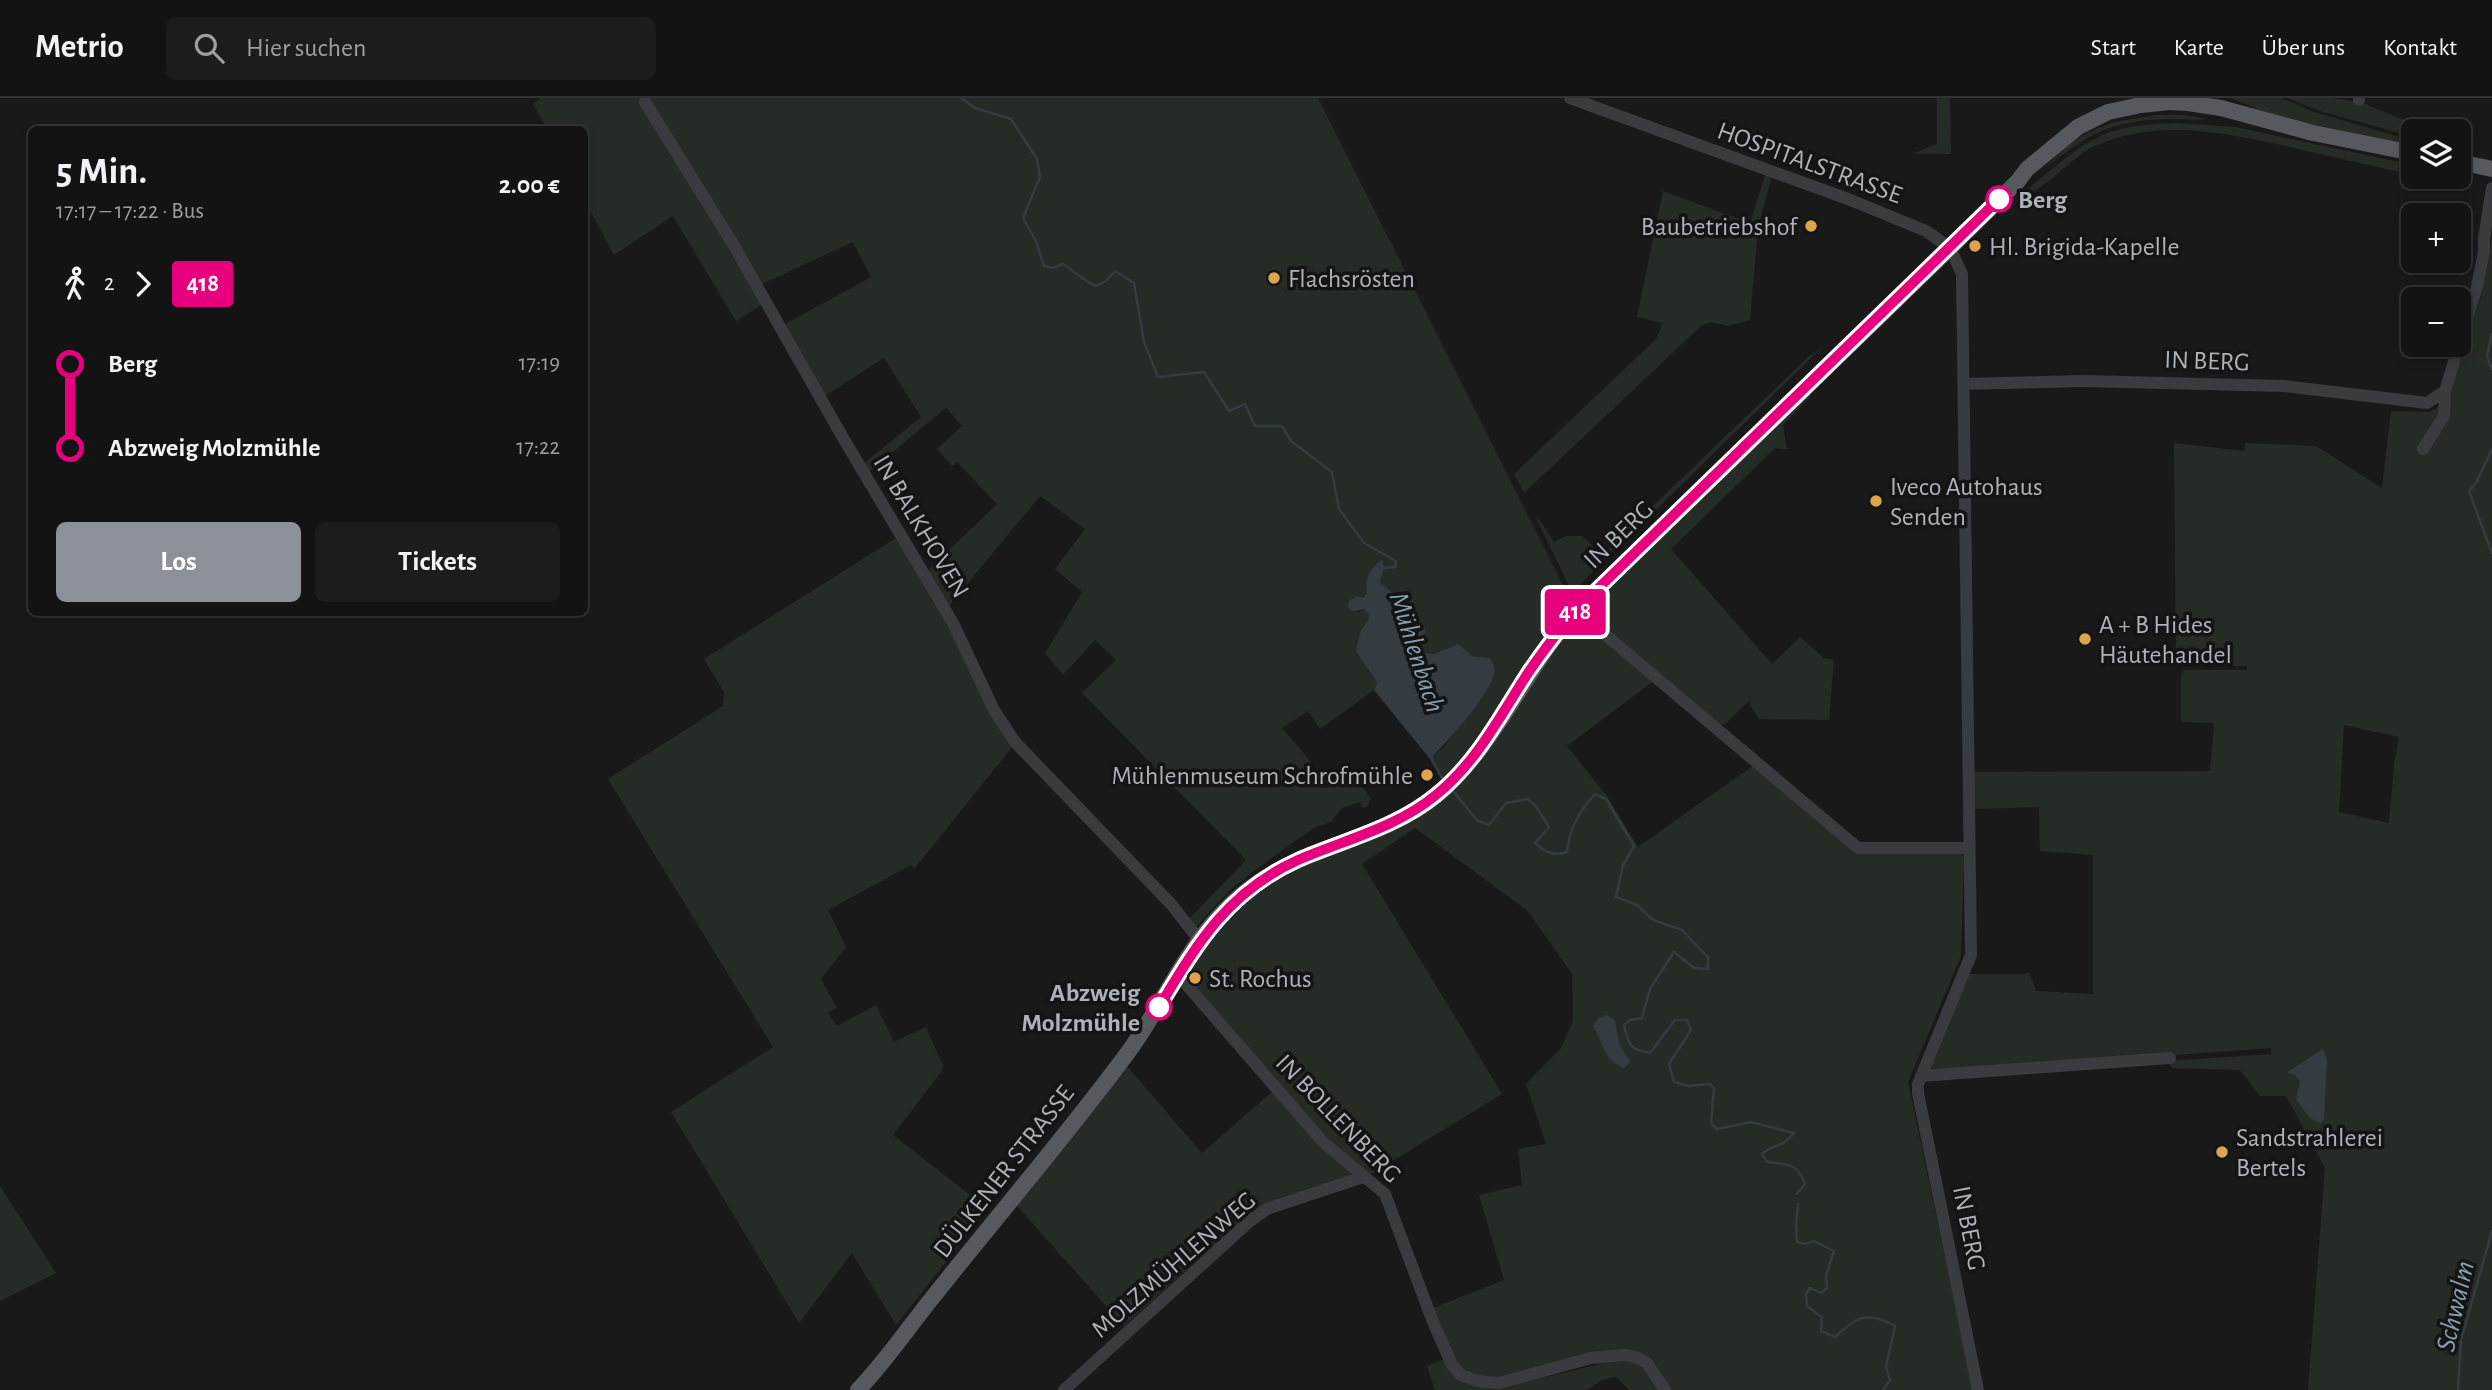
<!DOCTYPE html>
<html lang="de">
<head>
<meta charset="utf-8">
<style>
	:root { --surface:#131314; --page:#1c1c1d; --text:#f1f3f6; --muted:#9d9ea0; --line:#323234; --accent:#8c9099 }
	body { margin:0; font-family:"Alegreya Sans",sans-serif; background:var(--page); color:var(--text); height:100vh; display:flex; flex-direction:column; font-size:26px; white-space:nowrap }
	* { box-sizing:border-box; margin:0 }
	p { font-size:23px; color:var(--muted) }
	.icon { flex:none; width:38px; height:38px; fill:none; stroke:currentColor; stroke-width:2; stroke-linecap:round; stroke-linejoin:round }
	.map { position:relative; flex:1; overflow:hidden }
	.drawer { position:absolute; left:28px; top:28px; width:560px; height:490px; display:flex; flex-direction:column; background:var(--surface); border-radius:10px; box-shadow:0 4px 10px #0003,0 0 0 2px var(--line) }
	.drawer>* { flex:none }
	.badge { padding:0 14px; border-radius:5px; font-size:24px; line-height:46px }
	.tools { position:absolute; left:2401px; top:21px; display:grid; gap:14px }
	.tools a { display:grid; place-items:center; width:70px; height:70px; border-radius:10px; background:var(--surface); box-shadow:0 4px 10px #0003,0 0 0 2px var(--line); font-size:35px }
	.map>.badge { position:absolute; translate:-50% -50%; box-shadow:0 0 0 4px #fff }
	.legs { display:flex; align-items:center; gap:10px; height:77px; padding:0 28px; font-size:23px }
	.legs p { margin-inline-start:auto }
	.headline { display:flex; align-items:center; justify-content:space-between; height:119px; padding:0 28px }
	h1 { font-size:38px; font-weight:700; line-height:52px }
	.action { display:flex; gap:14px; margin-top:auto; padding:14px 28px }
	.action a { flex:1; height:80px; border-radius:10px; background:var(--accent); color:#fff; font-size:28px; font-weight:700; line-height:80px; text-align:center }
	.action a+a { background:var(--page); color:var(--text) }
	ul { padding:0 28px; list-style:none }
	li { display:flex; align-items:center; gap:24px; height:84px; font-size:26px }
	li i { display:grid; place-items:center; width:10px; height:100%; margin:0 9px; background:currentColor }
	li i::after { content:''; width:18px; height:18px; margin:-9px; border:5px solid; border-radius:50%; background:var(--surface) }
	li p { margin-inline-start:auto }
	li:first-child i { background:linear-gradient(#0000 50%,currentColor 0) }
	li:last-child i { background:linear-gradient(currentColor 50%,#0000 0) }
	header { display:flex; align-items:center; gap:42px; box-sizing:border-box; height:98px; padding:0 35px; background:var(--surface); border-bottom:2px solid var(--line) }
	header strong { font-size:33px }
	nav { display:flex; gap:38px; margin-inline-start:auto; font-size:24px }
	.search { width:490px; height:63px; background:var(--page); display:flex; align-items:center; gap:18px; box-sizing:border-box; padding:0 24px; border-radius:10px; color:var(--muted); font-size:26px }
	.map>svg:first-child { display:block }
</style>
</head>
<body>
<header>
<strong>Metrio</strong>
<div class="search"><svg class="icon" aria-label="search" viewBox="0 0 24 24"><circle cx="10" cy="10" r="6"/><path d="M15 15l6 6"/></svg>Hier suchen</div>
<nav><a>Start</a><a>Karte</a><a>Über uns</a><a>Kontakt</a></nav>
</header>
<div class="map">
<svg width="2492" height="1292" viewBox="0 0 2492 1292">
	<rect width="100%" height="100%" fill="#19191a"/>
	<path fill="#252c26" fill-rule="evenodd" d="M541,0H1318L1570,501L1467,654L1442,682L1430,661L1443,650L1480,602L1474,559L1458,546L1434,556H1422L1409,519L1405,499L1392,494L1380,484L1384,469L1363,500L1358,514L1364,511L1369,516L1368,522L1361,532L1368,573L1377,585L1374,592L1320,631L1308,613L1282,630L1312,665L1308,674L1325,690L1337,687L1334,676L1355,680L1371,700L1367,709L1362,710L1360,704L1342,710L1331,724L1318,728L1298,741L1254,773L1228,794L1196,829L1189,821L1246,762L1082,595L1116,562L1095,542L1063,577L1045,555L1082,494L1055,471L1085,431L1040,398L948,509L925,475L997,406L957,364L952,368L937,351L962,328L946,310L866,376L862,367L921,319L884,260L823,299L782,228L871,179L853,144L760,187L768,203L736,223L673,118L614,157L585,103L584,32L547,31L533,6Z
		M1937,0H1950L1951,56H1912L1937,46Z
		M2231,0H2281L2314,14L2413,43V50L2285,23Z
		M2288,0H2333L2360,4L2431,33H2413V39L2320,13Z
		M2156,17H2183L2208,21C2196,23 2179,20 2165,21C2105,24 2089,36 2043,72L2070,45L2084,36L2114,24Z
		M2176,25L2236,29L2413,67V77C2375,68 2336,60 2298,51C2232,36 2163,19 2097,47C2079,55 2065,70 2050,82C2040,90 2029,96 2018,103L2016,100C2046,78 2075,47 2110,34C2131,27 2154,26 2176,25Z
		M1766,74L1772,77L1758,130L1750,222L1728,228L1710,224L1701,228L1524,395L1514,376L1656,241L1663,225L1637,219L1663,93L1750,125Z
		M2492,132V1292H2308L2325,1070L2286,998H2260L2240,972L2172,970L2167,963L2271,956V950L1936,975L1931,969L1968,876H2025L2029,874L2036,893L2093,896V757L2040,753L2039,709L1974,711L1973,674L2210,673L2214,625L2181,624V576L2184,572H2247V568H2176L2174,345L2244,353L2245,345L2316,348L2382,390L2391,313L2429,314L2447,304L2480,202L2490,157ZM2344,627L2399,639L2394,667L2389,725L2339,714Z
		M1827,248L1815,256L1572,494L1536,420L1541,424L1554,444L1566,438H1582L1602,457L1809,258Z
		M1808,294L1811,298L1783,327L1787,351L1775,350L1671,451L1772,566L1800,539L1824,560L1834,562L1829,622L1759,621L1750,607V602L1725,626L1715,627L1584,514Z
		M896,440L949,525L1013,648L914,771L911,767L828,812L846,849L821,881L837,910L828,915L837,928L876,907L894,944L926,929L943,968L941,974L893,1037L988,1111L896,1227L852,1155L799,1225L671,1014L773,949L608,681L723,608L724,594L704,561Z
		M1577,521L1655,582L1567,648L1607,698L1638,749L1754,667L1855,753H1958L1964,759L1961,858L1908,984L1973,1292H1670L1656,1267L1643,1256L1493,1282L1459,1271L1433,1210L1504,1182L1479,1097L1522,1087L1518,1051L1546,1046L1526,986L1561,950L1573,923L1572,876L1528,813L1415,730L1362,766L1502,996L1368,1078L1326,1042L1191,883L1188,876L1190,863L1214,830L1259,789L1437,705Z
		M1125,966L1202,1055L1273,993L1351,1074L1350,1080L1266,1108L1198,1161L1124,1228L1017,1108Z
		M0,1088L56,1175L0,1203Z
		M1625,1260L1640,1265L1661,1292H1629L1616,1279L1602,1282L1587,1292H1435L1427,1268L1444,1261C1453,1269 1463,1282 1474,1286C1512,1292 1583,1269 1625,1260Z"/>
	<path fill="#343c42" d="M1382,462L1384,469L1380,484L1392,494L1405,499L1409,519L1426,532L1418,547L1422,555L1434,556L1458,546L1474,559L1490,560C1493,565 1495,569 1494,576C1491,595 1446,646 1430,661L1374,592L1377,585L1356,553L1361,532L1368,522L1369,516L1364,511L1353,513L1348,509L1349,503L1356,498L1363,500L1367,495C1365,479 1369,471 1382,462Z
		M1607,917L1615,923L1619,945L1630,964L1624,970C1603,962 1604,945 1593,928L1599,920Z
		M2323,951L2327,962L2324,1020L2321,1026L2309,1019L2296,1001L2300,984L2295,977L2287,974Z"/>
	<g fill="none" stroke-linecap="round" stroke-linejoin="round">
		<path stroke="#343c42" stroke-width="2.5" d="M961,0L975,10L1011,21L1037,61L1040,79L1023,120L1036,143L1044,168L1053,170L1063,166C1076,174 1082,182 1096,188L1106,183L1115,173L1134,185L1144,244L1158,279L1204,274L1229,313L1245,306L1255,328H1282L1291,343L1332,374L1339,411L1364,445L1396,463L1395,469L1383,470
			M2492,236L2487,258L2492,271
			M2492,351L2476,385L2469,393L2492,455
			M1432,657V662L1442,680
			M1453,693L1478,723L1489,727L1506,705L1527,701L1535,707L1549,729L1535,745C1544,754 1554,759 1567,754C1569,732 1580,712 1595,696L1606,701L1634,748L1623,767L1616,799L1637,807L1653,822L1682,832L1708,859V871L1694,870L1674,854L1650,891L1642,920L1630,922L1624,927C1628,946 1630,952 1650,955L1675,922H1687L1691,932L1669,966L1674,984L1688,988L1710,986L1714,990L1711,1025L1717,1031L1751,1024L1794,1035C1782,1051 1773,1045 1762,1056L1767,1064C1788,1067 1797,1064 1805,1086L1796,1096
			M1798,1106L1796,1128L1797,1144L1805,1146L1814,1143L1834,1153L1826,1177L1827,1190L1821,1195L1810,1190L1806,1196L1807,1208L1822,1219L1821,1233L1835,1239C1857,1219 1867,1212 1895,1228L1886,1269L1890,1282L1883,1292
			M2458,1292L2461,1242L2492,1133"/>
		<path stroke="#3a3b3f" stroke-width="12" d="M1570,0L1848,101L1926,133L1950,150L1962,176L1971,857L1918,986V995L1978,1292
			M2359,2V0
			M645,4L733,146L842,338L953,525L994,612L1015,644L1171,806L1200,843
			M1964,286L2083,283L2284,288L2427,305L2445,293
			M2423,351L2444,318L2445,293L2477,189L2484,154V140L2492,90
			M1576,512L1858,750H1969
			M1178,877L1323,1044L1385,1096L1433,1224L1452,1267L1461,1277L1477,1283L1499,1285L1591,1260L1624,1257L1636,1259L1647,1265L1665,1292
			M1921,978L2170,960
			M1064,1292L1250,1123L1267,1111L1363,1079"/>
		<path stroke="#56595e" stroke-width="16" d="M2459,64L2492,71
			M858,1292C886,1263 908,1230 933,1199C998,1117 1067,1037 1129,953C1159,912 1180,864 1212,826C1236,798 1266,776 1299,762C1345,742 1396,730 1436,698C1494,650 1526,570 1576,512L1950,150L2018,83L2027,71L2078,29L2108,14L2141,7L2169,4L2188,5L2221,10L2313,35L2413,55"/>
	</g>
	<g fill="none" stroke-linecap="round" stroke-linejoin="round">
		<g stroke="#fff" stroke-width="16">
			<path id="line-1" d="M1159,909C1197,846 1227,794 1298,762C1344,742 1396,730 1436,697C1477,664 1500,618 1528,575C1543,553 1559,532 1576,512L1999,101"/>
		</g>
		<use href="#line-1" stroke="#e6007e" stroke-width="10"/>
	</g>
	<g fill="#fff" stroke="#e6007e" stroke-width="3.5">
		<circle cx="1999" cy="101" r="12"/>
		<circle cx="1159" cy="909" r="12"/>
	</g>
	<g fill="#dea34d" stroke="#141415" stroke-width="2.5">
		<circle cx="1811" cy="128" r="7"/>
		<circle cx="1975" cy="148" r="7"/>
		<circle cx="1274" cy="180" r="7"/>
		<circle cx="1876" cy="403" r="7"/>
		<circle cx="2085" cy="541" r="7"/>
		<circle cx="1427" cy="677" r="7"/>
		<circle cx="1195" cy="880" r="7"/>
		<circle cx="2222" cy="1054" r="7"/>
	</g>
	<g text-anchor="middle" stroke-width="7" stroke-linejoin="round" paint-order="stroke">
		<g font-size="26" fill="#adb1b9" stroke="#141415">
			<text transform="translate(1810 64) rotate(20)" y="9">HOSPITALSTRASSE</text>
			<text transform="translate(2207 262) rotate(2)" y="9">IN BERG</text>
			<text transform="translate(922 428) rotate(59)" y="9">IN BALKHOVEN</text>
			<text transform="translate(1618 436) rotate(-44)" y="9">IN BERG</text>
			<text transform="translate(1339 1020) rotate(46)" y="9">IN BOLLENBERG</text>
			<text transform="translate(1003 1073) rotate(-52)" y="9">DÜLKENER STRASSE</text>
			<text transform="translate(1970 1130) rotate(79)" y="9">IN BERG</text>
			<text transform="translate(1173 1166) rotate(-41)" y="9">MOLZMÜHLENWEG</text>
		</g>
		<g font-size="26" font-weight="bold" fill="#adb1b9" stroke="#141415" text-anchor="start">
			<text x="2018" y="110">Berg</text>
			<text x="1140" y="903" text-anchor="end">Abzweig<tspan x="1140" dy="30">Molzmühle</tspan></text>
		</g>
		<g font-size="26" fill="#adb1b9" stroke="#141415" text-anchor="start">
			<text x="1797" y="137" text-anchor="end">Baubetriebshof</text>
			<text x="1989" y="157">Hl. Brigida-Kapelle</text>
			<text x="1288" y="189">Flachsrösten</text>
			<text x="1890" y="397">Iveco Autohaus<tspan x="1890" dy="30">Senden</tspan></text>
			<text x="2099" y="535">A + B Hides<tspan x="2099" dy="30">Häutehandel</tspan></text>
			<text x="1413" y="686" text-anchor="end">Mühlenmuseum Schrofmühle</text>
			<text x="1209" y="889">St. Rochus</text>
			<text x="2236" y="1048">Sandstrahlerei<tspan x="2236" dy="30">Bertels</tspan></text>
		</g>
		<g font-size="28" font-style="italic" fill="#88a0af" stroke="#141415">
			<text transform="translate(1418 554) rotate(72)" y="10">Mühlenbach</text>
			<text transform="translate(2454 1208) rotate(-77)" y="10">Schwalm</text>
		</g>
	</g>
</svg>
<div class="tools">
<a><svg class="icon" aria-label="layers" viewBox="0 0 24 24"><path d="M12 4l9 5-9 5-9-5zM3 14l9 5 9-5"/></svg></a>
<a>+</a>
<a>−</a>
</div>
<b class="badge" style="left:1575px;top:514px;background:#e6007e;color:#fff">418</b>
<section class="drawer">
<div class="headline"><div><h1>5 Min.</h1><p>17:17 – 17:22 · Bus</p></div><b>2.00 €</b></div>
<div class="legs"><svg class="icon" aria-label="walk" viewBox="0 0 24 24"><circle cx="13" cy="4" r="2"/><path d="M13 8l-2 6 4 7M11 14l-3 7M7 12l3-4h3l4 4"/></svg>2<svg class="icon" aria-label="forward" viewBox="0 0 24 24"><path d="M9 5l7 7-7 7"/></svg><b class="badge" style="background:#e6007e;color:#fff">418</b></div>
<ul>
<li><i style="color:#e6007e"></i><b>Berg</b><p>17:19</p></li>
<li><i style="color:#e6007e"></i><b>Abzweig Molzmühle</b><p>17:22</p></li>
</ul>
<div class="action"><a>Los</a><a>Tickets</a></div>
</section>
</div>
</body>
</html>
